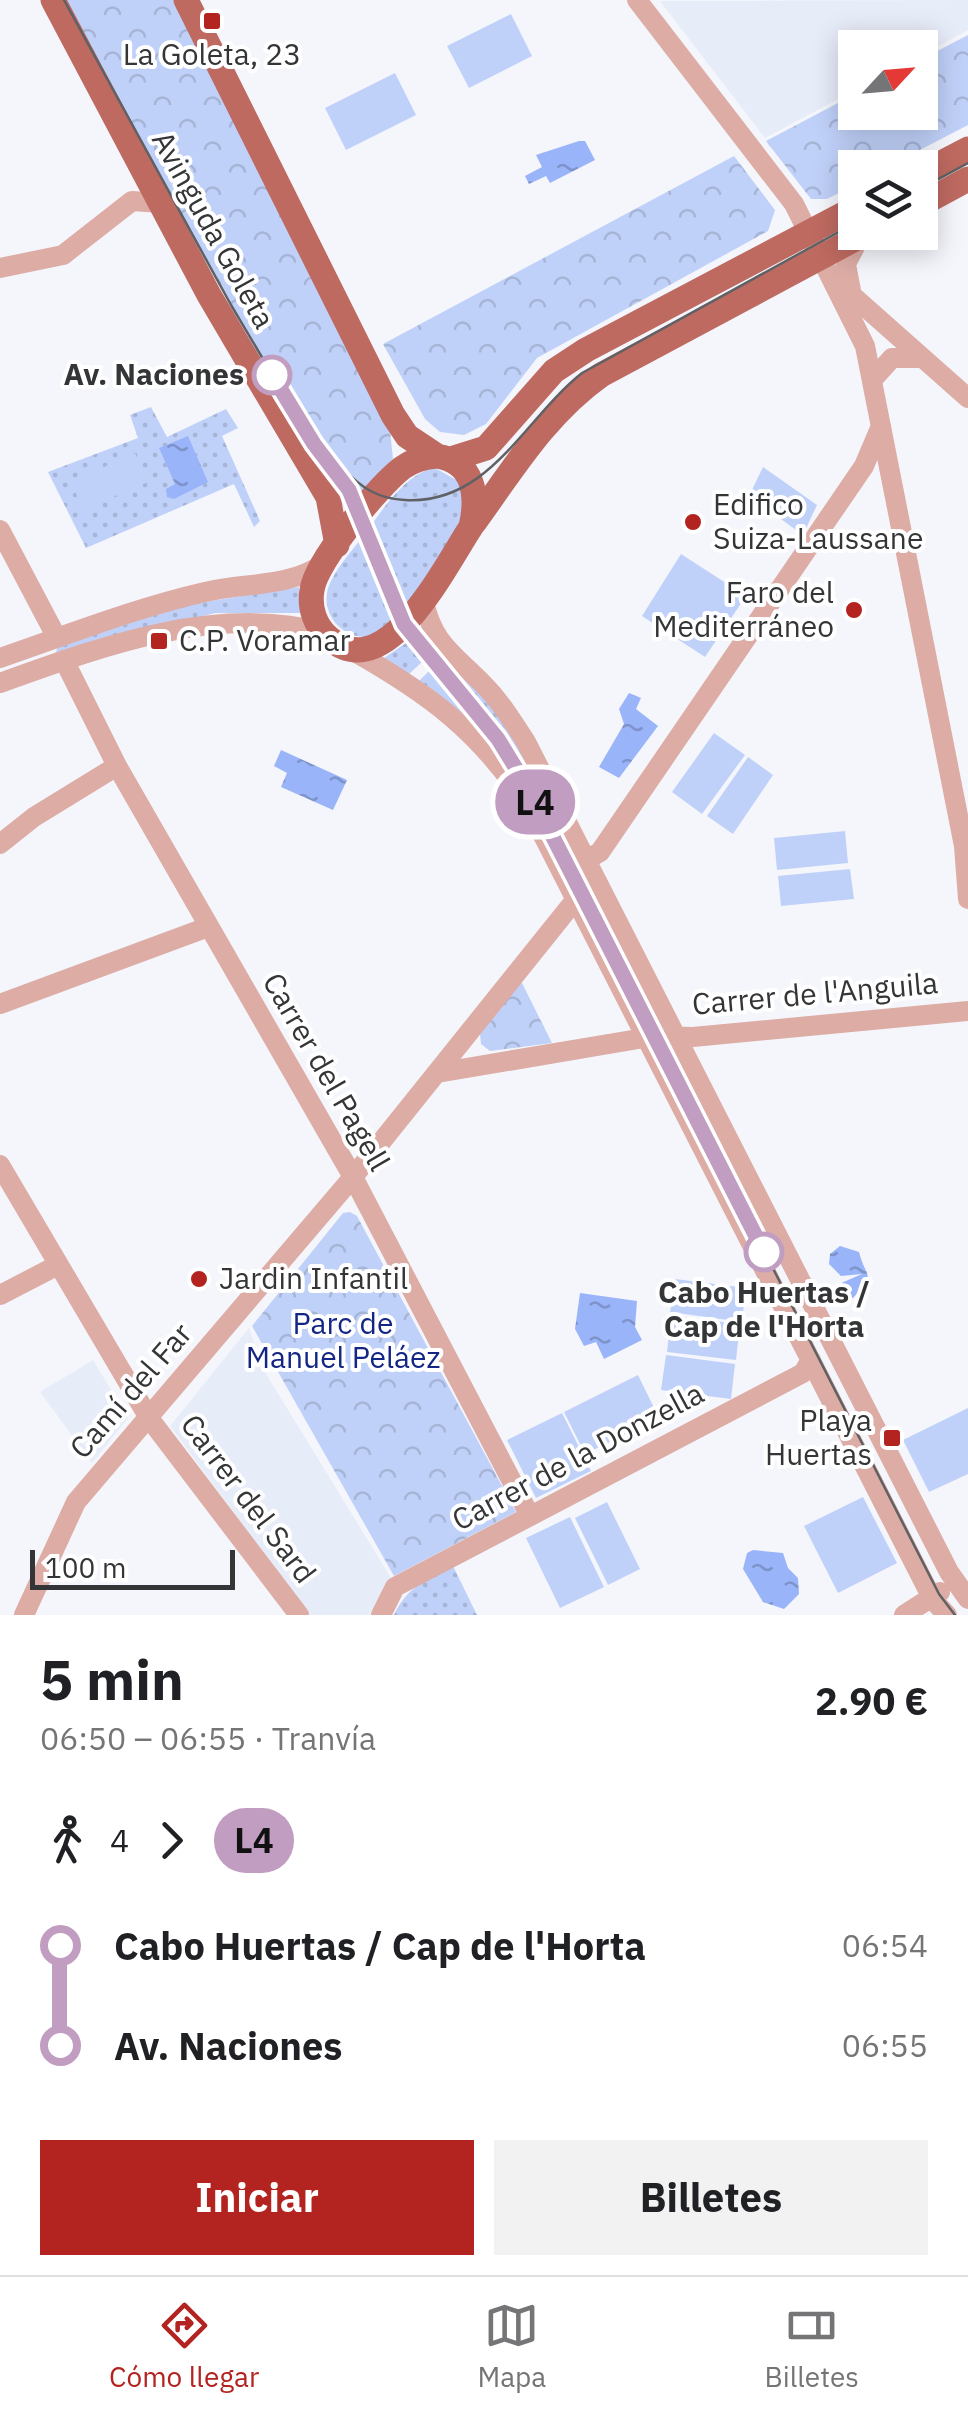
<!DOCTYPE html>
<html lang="es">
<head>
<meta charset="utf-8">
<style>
	:root { --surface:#fff; --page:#f2f2f2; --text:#202124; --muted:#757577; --line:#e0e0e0; --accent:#b3231f }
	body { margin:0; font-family:"IBM Plex Sans",sans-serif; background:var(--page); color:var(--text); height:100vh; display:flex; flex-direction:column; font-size:38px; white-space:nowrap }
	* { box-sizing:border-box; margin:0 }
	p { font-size:32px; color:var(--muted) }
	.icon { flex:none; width:55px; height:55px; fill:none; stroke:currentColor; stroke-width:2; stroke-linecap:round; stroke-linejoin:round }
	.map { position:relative; height:1615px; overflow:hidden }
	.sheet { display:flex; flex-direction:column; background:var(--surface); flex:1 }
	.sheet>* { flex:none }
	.badge { padding:0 20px; border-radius:32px; font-size:35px; line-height:65px }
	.needle { width:65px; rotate:64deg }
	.fabs { position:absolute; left:838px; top:30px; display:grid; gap:20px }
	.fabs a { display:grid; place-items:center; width:100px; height:100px; border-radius:0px; background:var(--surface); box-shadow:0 5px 25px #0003; font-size:50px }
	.scale { position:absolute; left:30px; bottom:25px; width:205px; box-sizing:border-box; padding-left:10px; border:5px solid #343537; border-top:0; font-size:28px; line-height:35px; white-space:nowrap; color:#343537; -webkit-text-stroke:8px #fff; paint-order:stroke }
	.map>.badge { position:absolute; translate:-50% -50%; box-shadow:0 0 0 5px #fff }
	.legs { display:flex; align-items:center; gap:15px; height:110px; padding:0 40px; font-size:32px }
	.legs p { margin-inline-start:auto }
	.head { display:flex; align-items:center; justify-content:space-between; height:170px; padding:0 40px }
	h1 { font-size:55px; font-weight:800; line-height:75px }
	.cta { display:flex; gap:20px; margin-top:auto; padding:20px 40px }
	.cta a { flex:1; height:115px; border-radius:0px; background:var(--accent); color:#fff; font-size:40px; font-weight:800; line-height:115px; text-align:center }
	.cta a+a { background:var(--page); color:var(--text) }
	ul { padding:0 40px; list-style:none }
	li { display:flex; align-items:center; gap:35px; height:100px; font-size:38px }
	li i { display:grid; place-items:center; width:15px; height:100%; margin:0 12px; background:currentColor }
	li i::after { content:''; width:25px; height:25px; margin:-12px; border:8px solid; border-radius:50%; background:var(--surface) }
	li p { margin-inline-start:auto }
	li:first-child i { background:linear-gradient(#0000 50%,currentColor 0) }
	li:last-child i { background:linear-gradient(currentColor 50%,#0000 0) }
	.dock { display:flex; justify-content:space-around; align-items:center; height:140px; border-top:2px solid var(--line); background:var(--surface); font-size:28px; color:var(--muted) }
	.dock a { display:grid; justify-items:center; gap:5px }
	.dock .active { color:var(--accent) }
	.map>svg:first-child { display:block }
</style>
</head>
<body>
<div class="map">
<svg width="968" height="1615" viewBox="0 0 968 1615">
	<defs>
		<pattern id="grass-dots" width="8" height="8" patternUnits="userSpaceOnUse" patternTransform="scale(2.5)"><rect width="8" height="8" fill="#c0d1f9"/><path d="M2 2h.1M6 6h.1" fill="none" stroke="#a6b4d6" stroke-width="1.8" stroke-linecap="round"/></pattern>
		<pattern id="forest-crowns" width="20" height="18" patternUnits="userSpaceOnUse" patternTransform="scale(2.5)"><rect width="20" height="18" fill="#c0d1f9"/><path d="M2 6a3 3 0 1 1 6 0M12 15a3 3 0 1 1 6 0" fill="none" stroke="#a6b4d6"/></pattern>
		<pattern id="water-ripples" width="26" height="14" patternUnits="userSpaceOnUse" patternTransform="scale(2.5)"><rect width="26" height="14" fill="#99b4f9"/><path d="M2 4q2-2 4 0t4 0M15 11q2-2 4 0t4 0" fill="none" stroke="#7e93ca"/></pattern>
	</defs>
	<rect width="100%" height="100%" fill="#f4f6fc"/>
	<path fill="#e7ecf9" d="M968,0V30L920,56V48H855V90L765,138L660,1Z
		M249,1328L263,1369L391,1578L369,1615H310L170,1426Z
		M93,1360L128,1418L92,1463L40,1392Z"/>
	<path fill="url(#grass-dots)" d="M151,407L167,437L226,409L238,428L222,436L260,521L254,527L234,484L86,548L48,472L138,438L130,415Z
		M435,468L460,482C461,493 466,510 463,520C457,535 395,624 382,632C356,648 322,623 327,593C331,573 352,551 364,535C381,512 405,473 435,468Z
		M299,587L301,613H215L56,655L57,647L185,605Z
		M423,624L436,649L408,675L384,658L406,643Z
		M443,657L499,710L588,877L576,884L534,801L418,682Z
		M453,1566L477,1615H394C406,1588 428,1578 453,1566Z"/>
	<path fill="url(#forest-crowns)" d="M59,0H175L390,430L393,459L345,509Z
		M968,35V125L887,167L855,168V185L827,199H811L766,141L855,94V112H920V60Z
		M734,156L775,210L768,231L537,358L486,424L464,435L440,432L425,419L383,344Z
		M520,979L552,1043L490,1051L481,1044L480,1034Z
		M350,1212L357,1216L516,1512L394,1576L252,1326L343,1213Z"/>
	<path fill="#c0d1f9" d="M511,14L532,56L469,88L447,46Z
		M395,73L416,115L346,150L325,108Z
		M135,453L148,482L83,510L71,482Z
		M763,467L817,505L803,535L749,496Z
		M681,554L746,596L705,657L642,616Z
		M714,733L745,755L702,814L672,792Z
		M748,757L773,775L733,834L707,816Z
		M845,831L848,863L777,870L774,838Z
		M850,869L854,899L781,906L778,876Z
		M675,1279L746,1288L742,1322L670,1312Z
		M671,1316L740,1324L736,1360L667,1352Z
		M666,1355L735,1364L731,1399L661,1390Z
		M638,1375L659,1418L585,1454L564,1412Z
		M968,1408V1474L929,1492L903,1440Z
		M562,1413L591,1471L536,1498L507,1440Z
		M863,1497L897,1563L838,1593L804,1526Z
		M607,1502L640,1569L608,1585L575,1518Z
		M570,1517L604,1587L560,1608L526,1538Z"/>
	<path fill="url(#water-ripples)" d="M579,141H585L595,160L550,183L546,176L529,184L525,176L542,167L536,155Z
		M188,436L208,482L174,499L167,497L166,489L175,484L159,448Z
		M629,693L641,698L636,709L658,726L619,778L599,767L624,724L619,709Z
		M281,750L347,780L333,810L281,787L287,773L274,766Z
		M840,1246L859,1252C866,1280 877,1271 853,1298L842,1296L839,1284L862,1274L841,1276L829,1264L830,1254Z
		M580,1293L637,1301L635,1327L642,1340L604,1359L596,1342L584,1346L575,1329Z
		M753,1550L783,1553L788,1568L798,1578L799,1594L784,1609L763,1602L743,1569L747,1553Z"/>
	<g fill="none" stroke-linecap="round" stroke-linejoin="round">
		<path stroke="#dcaca5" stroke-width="20" d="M637,0L794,204L865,346L964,846L968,899
			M0,268L63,255L132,201L161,203
			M846,290L968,398
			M852,296L846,264L860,237
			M873,379L892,358H922
			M0,530L57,638
			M423,598C433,645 453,653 484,685C501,702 513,722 526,742L949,1572L968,1599
			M353,651C429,694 479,731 527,804L933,1600L947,1615
			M0,658C67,635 135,608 205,592C246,582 287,588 323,564
			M64,660L117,766L353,1177L530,1516
			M0,683C100,647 215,604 322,632
			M0,844L34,817L117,766
			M586,860L600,852L864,466L881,426
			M0,1004L208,927
			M437,1073L656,1036L693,1037L968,1011
			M0,1165L149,1418L299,1615
			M0,1295L58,1265
			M24,1615L76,1502L353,1177L576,899
			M381,1615L395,1587L803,1373L811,1360
			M904,1615L940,1592"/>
		<path stroke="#bf6a61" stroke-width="25" d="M53,0L209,295L328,497L337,545
			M186,0L393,415L407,436L437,456
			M920,174L968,149
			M920,205L968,179
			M437,456C475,462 478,496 471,527C445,566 386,688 329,638C315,626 309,608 312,590C316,561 378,487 402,468C413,460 424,457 437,456Z
			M451,459L486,448L554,371L586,350L855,208
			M474,523C513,469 546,414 601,375L868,232"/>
		<path stroke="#606164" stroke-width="2.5" d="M64,0L231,305L314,445L349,490L404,623L498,739L528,788L939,1594L955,1615
			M920,189L968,163
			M344,469C361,488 379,499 405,500C489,505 524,419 582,373L855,223"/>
	</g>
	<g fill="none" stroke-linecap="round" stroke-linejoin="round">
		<g stroke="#fff" stroke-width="22">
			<path id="line-1" d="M272,375L314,444L349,490L404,624L498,739L528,788L764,1252"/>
		</g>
		<use href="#line-1" stroke="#c19dc2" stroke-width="15"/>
	</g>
	<g fill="#b3231f" stroke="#fff" stroke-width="4">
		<rect x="202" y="11" width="20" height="20" rx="5"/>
		<circle cx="693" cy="522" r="10"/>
		<circle cx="854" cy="610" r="10"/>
		<rect x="149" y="631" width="20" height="20" rx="5"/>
		<circle cx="199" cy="1279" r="10"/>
		<rect x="882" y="1428" width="20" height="20" rx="5"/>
	</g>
	<g fill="#fff" stroke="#c19dc2" stroke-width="5">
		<circle cx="272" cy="375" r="18"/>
		<circle cx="764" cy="1252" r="18"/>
	</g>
	<g text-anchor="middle" stroke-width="8" stroke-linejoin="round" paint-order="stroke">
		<g font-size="30" fill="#343537" stroke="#fff" text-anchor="start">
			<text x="212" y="65" text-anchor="middle">La Goleta, 23</text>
			<text x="713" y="515">Edifico<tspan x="713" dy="34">Suiza-Laussane</tspan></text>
			<text x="834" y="603" text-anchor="end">Faro del<tspan x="834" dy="34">Mediterráneo</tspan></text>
			<text x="179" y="651">C.P. Voramar</text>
			<text x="219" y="1289">Jardin Infantil</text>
			<text x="872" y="1431" text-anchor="end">Playa<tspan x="872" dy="34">Huertas</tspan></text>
		</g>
		<g font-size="30" fill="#343537" stroke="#fff">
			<text transform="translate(213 230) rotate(61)" y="10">Avinguda Goleta</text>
			<text transform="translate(815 994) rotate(-5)" y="10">Carrer de l'Anguila</text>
			<text transform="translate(326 1072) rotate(60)" y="10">Carrer del Pagell</text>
			<text transform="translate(131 1391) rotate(-49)" y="10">Camí del Far</text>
			<text transform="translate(578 1457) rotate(-28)" y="10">Carrer de la Donzella</text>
			<text transform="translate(248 1499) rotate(53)" y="10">Carrer del Sard</text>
		</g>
		<g font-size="30" font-weight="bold" fill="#343537" stroke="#fff" text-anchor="end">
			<text x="244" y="385">Av. Naciones</text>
			<text x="764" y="1303" text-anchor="middle">Cabo Huertas /<tspan x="764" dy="34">Cap de l'Horta</tspan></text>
		</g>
		<g font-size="30" fill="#132685" stroke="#fff">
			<text x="343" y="1334">Parc de<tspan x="343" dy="34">Manuel Peláez</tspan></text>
		</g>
	</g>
</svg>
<div class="fabs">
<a><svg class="needle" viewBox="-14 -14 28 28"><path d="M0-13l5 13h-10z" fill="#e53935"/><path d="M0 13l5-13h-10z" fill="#757577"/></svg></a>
<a><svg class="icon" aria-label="layers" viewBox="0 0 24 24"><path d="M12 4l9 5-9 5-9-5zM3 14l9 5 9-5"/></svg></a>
</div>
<div class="scale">100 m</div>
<b class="badge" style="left:535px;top:802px;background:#c19dc2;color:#111">L4</b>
</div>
<section class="sheet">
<div class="head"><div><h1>5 min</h1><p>06:50 – 06:55 · Tranvía</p></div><b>2.90 €</b></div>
<div class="legs"><svg class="icon" aria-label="walk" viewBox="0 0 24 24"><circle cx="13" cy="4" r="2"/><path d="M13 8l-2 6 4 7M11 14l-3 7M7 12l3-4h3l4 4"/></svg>4<svg class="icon" aria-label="forward" viewBox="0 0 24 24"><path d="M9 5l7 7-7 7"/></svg><b class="badge" style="background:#c19dc2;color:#111">L4</b></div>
<ul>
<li><i style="color:#c19dc2"></i><b>Cabo Huertas / Cap de l'Horta</b><p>06:54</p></li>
<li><i style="color:#c19dc2"></i><b>Av. Naciones</b><p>06:55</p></li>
</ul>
<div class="cta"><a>Iniciar</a><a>Billetes</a></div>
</section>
<nav class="dock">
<a class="active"><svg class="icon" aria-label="directions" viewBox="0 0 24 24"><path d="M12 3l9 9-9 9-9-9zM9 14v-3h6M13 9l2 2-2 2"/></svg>Cómo llegar</a>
<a><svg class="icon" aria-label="map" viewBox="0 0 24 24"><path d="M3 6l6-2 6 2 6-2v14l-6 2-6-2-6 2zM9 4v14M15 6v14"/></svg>Mapa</a>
<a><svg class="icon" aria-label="tickets" viewBox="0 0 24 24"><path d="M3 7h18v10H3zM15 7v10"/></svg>Billetes</a>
</nav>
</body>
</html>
